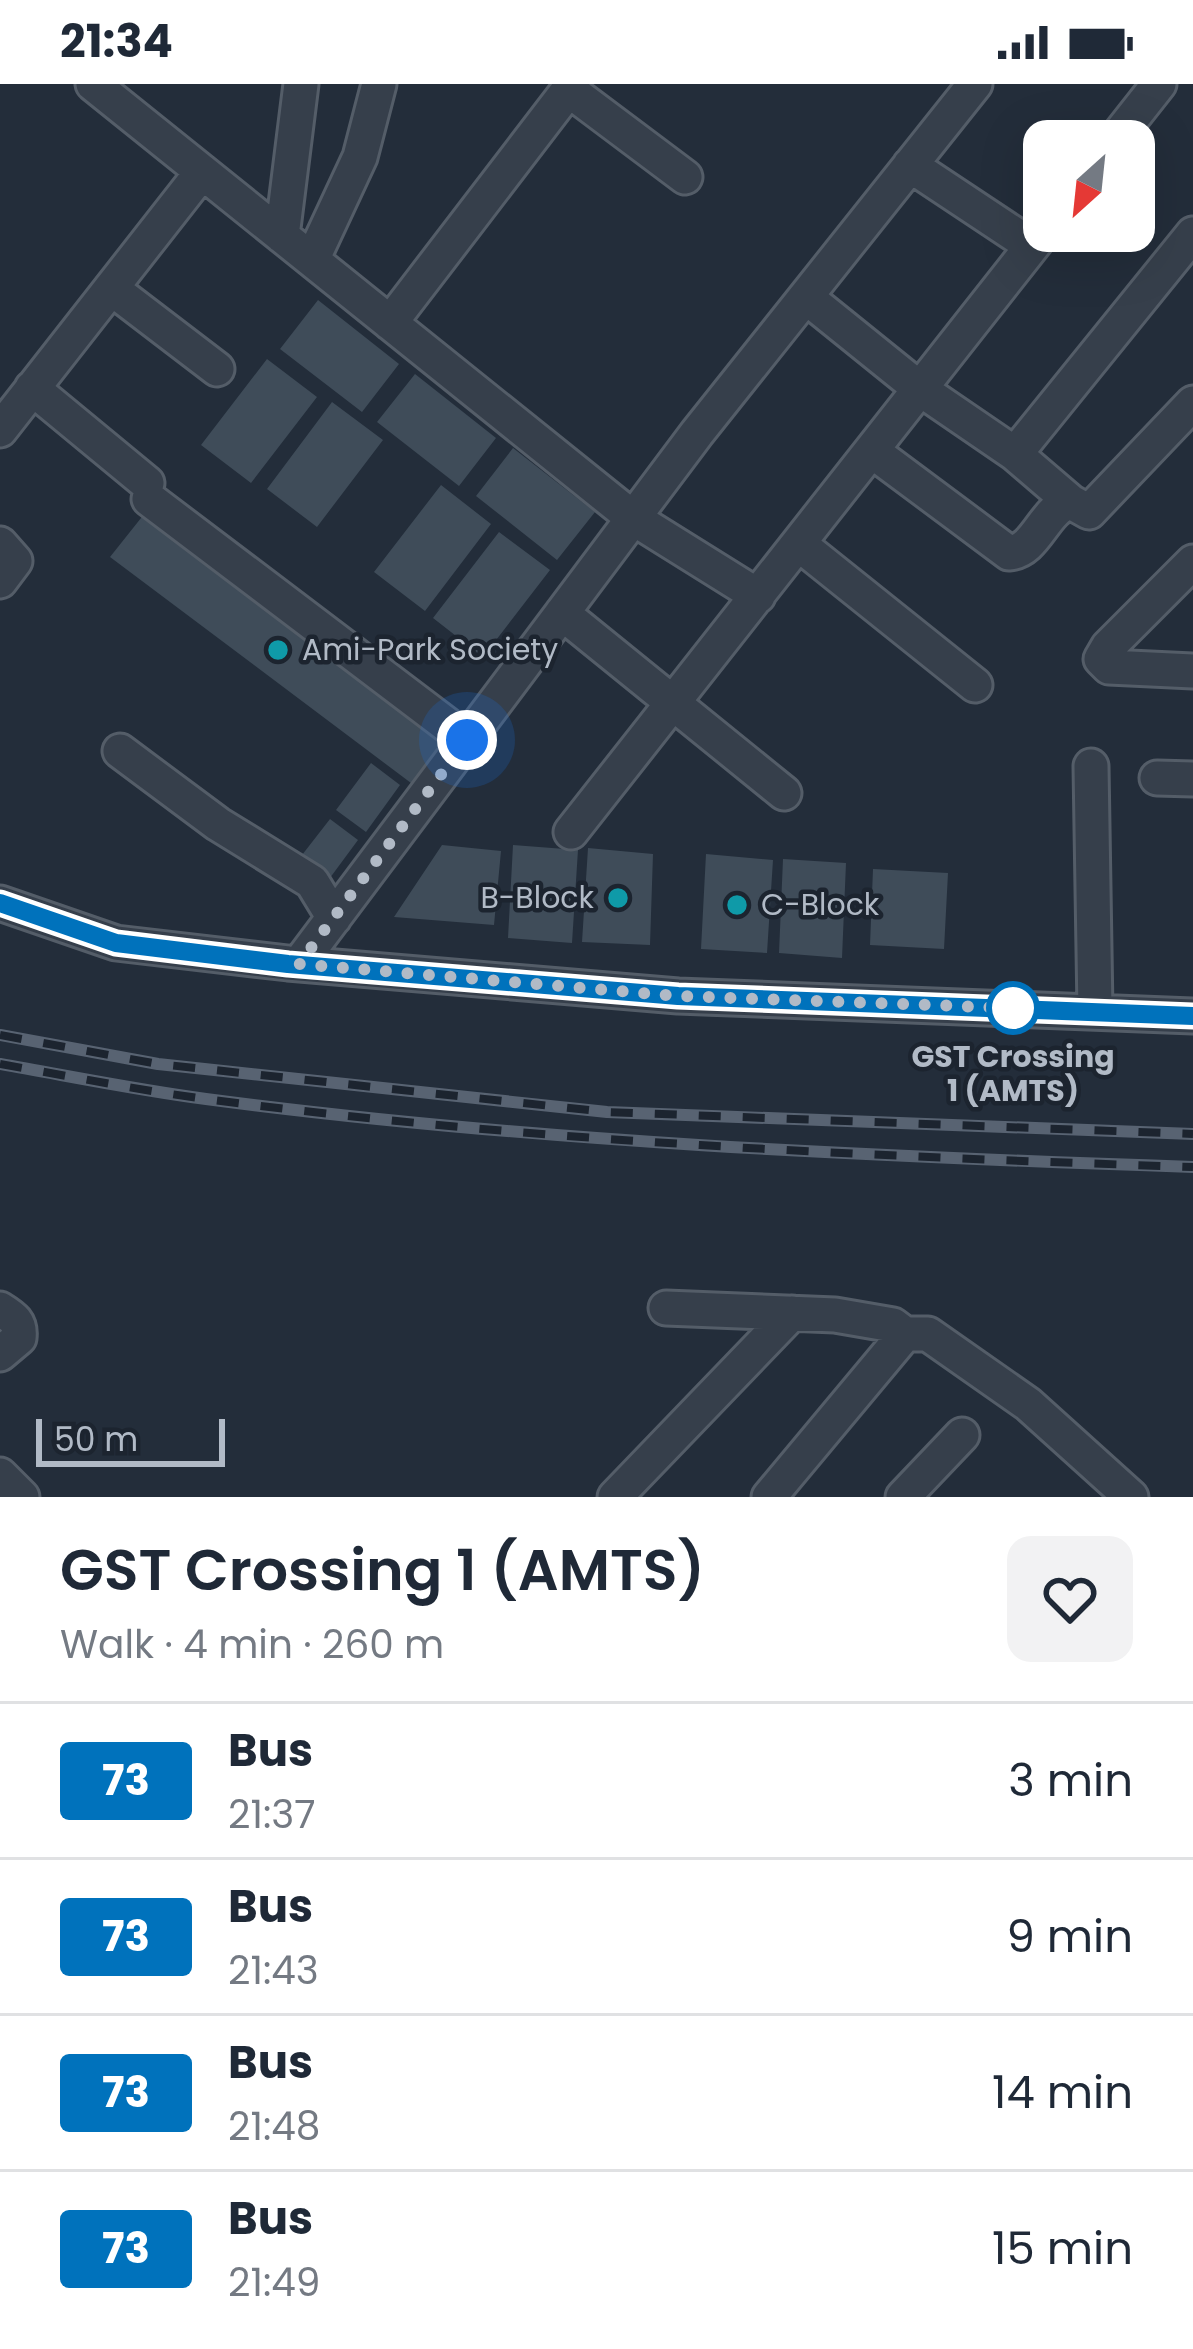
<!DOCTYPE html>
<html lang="en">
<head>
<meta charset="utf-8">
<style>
	:root { --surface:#fff; --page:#f2f2f3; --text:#1f2937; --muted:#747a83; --line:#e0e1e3 }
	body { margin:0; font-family:Poppins,sans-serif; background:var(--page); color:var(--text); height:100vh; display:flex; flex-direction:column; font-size:45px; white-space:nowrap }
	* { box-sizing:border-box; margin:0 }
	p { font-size:39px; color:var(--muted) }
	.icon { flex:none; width:66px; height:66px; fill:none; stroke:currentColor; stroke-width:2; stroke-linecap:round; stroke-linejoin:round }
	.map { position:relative; height:1413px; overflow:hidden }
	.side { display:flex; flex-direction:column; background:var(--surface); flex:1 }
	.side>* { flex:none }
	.badge { padding:0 24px; border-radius:9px; font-size:42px; line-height:78px }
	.needle { width:78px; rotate:207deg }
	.fabs { position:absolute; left:1023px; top:36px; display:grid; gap:24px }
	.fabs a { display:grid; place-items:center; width:132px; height:132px; border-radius:24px; background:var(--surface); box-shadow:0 12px 48px #0002; font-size:60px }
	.scale { position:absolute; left:36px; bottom:30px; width:189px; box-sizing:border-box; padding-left:12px; border:6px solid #b1bac6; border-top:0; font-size:33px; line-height:42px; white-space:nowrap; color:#b1bac6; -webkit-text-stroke:9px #1c242f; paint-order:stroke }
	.you { position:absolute; width:60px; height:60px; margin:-30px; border:9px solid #fff; border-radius:50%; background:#1a73e8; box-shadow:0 0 0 18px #1a73e833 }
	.map>.badge { position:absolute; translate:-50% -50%; box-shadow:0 0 0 6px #fff }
	.round { display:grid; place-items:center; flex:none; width:126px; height:126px; border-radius:24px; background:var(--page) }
	.headline { display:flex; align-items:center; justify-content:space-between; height:204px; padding:0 60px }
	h1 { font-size:57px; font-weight:600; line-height:90px }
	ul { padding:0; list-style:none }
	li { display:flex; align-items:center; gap:36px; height:156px; padding:0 60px; border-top:3px solid var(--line) }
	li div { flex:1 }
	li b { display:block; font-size:45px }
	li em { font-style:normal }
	li .badge { min-width:132px; font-weight:700; text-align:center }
	.status { display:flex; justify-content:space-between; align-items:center; height:84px; padding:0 60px; background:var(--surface); direction:ltr }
	.status svg { height:33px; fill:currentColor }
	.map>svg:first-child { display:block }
</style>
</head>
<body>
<div class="status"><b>21:34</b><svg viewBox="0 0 49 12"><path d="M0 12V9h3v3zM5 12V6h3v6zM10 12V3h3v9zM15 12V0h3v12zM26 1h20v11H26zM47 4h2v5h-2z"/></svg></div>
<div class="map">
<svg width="1193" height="1413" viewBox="0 0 1193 1413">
	<rect width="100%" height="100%" fill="#232d3a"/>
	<path fill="#3f4c59" d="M318,216L399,280L362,328L280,265Z
		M267,275L317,313L251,399L201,361Z
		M415,290L496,354L459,402L377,338Z
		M332,318L383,356L317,443L267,405Z
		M513,364L595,428L557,476L476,412Z
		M441,401L491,440L425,527L374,488Z
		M145,429L445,659L415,702L110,473Z
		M499,448L550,486L483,573L433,534Z
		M371,679L400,701L366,748L336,726Z
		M330,735L358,756L324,802L295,780Z
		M442,761L501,767L494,841L394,833Z
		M513,761L578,766L572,859L508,854Z
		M588,764L653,770L650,861L582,858Z
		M706,770L773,776L767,869L701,865Z
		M783,775L846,779L842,874L779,869Z
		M873,785L948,789L944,865L870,861Z"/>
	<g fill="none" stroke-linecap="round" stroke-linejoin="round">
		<g stroke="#545d68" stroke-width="39">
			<path id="minor" d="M93,0L633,434L758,512
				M569,6L685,93
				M1114,57L1159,0
				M910,81L1032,162
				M282,152L301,0
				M312,176L360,73L379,0
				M111,204L217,285
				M806,213L920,305L1015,370L1071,418L1089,428L1193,319
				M390,239L573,0
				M32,304L147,399
				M0,346L202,88
				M872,367L1009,469C1037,467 1044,424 1071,418
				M1015,370L1193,150
				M149,415L467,656
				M0,460L15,477L0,497
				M799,460L975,601
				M1193,478L1108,563L1101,575L1109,583L1193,587
				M562,529L784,709
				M120,667L218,740L312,798L334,834
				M1091,682L1095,927
				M1157,694L1193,695
				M571,748L1044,147
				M0,819L116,859L288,879L678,912L1193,932
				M299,880L697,349L975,0
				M666,1224L835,1231L893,1241L905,1250H928L1028,1320L1131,1413
				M0,1225C13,1233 21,1238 19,1254L0,1270
				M0,1391L22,1413
				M615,1413L792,1229
				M769,1413L905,1250
				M903,1413L962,1351"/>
		</g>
		<use href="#minor" stroke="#363f4b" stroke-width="33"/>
		<g stroke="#586372" stroke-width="12">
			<path id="rail" d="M0,951L158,980L607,1028L1193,1050
				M0,980C69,992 137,1006 206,1015C533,1058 864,1072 1193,1083"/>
		</g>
		<use href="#rail" stroke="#1c242f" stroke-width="8" stroke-dasharray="22" stroke-linecap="butt"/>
	</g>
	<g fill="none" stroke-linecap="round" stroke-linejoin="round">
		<g stroke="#fff" stroke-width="27">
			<path id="line" d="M0,819L116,859L288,880L678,912L1193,932"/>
		</g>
		<use href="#line" stroke="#0072bc" stroke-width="18"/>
		<path stroke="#b1bac6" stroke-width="12" stroke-dasharray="0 21.6" d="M467,656L299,880L678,912L1013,924"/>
	</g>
	<g fill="#0f9aa8" stroke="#1c242f" stroke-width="4.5">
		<circle cx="278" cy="566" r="12"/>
		<circle cx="618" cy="814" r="12"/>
		<circle cx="737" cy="821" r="12"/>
	</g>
	<circle fill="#fff" stroke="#0072bc" stroke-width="6" cx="1013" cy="924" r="24"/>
	<g text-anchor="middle" stroke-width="9" stroke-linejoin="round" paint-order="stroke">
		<g font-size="30" fill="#b1bac6" stroke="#1c242f" text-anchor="start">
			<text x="302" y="576">Ami-Park Society</text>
			<text x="594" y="824" text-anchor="end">B-Block</text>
			<text x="761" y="831">C-Block</text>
		</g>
		<g font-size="30" font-weight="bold" fill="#b1bac6" stroke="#1c242f">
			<text x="1013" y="983">GST Crossing<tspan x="1013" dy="34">1 (AMTS)</tspan></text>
		</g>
	</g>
</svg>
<div class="fabs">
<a><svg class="needle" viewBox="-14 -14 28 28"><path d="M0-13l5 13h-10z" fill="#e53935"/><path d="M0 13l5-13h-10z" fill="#747a83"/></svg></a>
</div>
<div class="scale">50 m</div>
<div class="you" style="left:467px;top:656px"></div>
</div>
<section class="side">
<div class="headline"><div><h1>GST Crossing 1 (AMTS)</h1><p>Walk · 4 min · 260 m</p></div><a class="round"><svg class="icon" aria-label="heart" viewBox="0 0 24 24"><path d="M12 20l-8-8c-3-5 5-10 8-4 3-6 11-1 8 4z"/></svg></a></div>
<ul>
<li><span class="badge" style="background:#0072bc;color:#fff">73</span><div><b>Bus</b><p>21:37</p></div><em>3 min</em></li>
<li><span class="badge" style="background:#0072bc;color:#fff">73</span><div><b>Bus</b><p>21:43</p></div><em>9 min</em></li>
<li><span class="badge" style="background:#0072bc;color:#fff">73</span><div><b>Bus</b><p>21:48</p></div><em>14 min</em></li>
<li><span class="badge" style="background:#0072bc;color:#fff">73</span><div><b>Bus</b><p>21:49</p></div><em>15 min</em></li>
</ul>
</section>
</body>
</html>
